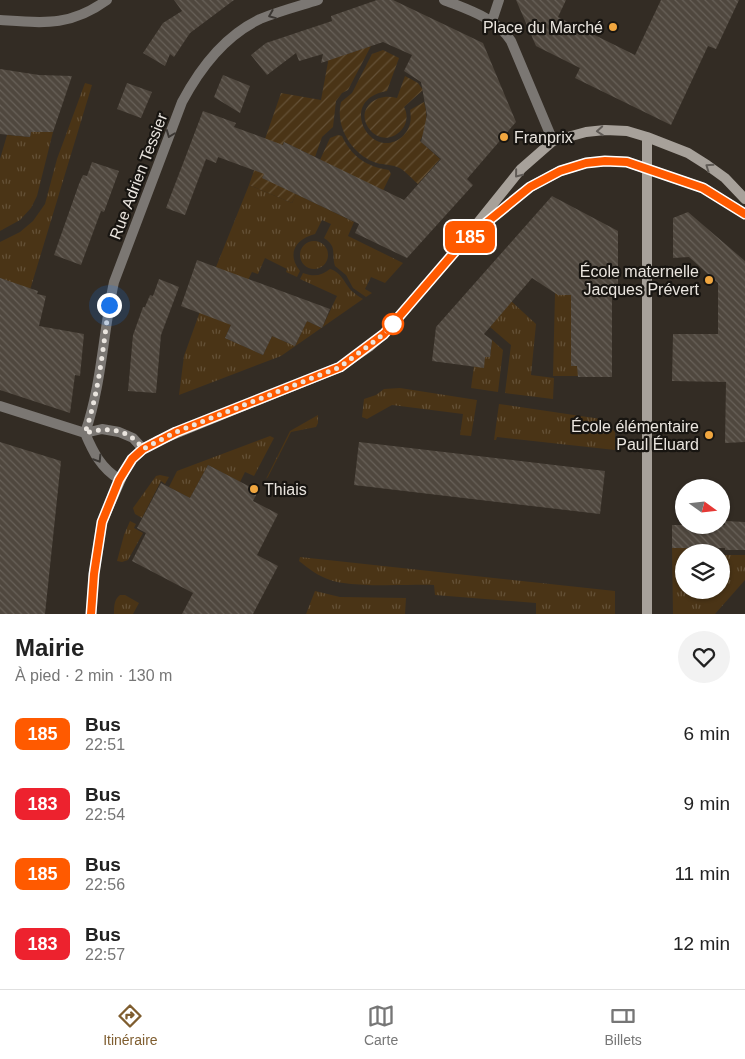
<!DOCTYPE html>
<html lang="fr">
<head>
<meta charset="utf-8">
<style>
	:root { --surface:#fff; --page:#f2f2f2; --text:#222; --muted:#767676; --line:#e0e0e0; --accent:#7f5d2f }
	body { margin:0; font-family:Helvetica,sans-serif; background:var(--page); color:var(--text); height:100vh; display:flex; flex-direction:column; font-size:19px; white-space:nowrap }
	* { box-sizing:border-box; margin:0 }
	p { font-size:16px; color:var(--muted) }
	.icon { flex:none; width:28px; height:28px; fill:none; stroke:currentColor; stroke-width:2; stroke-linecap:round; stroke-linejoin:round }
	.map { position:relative; height:614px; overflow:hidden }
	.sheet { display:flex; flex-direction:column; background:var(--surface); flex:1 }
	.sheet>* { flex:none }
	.badge { padding:0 10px; border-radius:8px; font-size:18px; line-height:32px }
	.needle { width:32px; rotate:105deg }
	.tools { position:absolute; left:675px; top:479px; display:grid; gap:10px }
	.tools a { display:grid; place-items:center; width:55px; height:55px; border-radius:50%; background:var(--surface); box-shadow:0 1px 4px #0004; font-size:25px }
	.you { position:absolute; width:25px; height:25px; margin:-12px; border:4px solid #fff; border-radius:50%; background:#1a73e8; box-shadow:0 0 0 8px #1a73e833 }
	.map>.badge { position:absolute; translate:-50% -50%; box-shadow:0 0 0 2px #fff }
	.round { display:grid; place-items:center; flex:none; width:52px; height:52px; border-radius:26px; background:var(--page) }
	.summary { display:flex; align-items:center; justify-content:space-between; height:85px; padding:0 15px }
	h1 { font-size:24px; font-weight:700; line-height:38px }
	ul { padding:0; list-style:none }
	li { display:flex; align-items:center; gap:15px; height:70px; padding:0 15px }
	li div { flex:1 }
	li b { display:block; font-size:19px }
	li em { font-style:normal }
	li .badge { min-width:55px; font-weight:700; text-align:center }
	.tabs { display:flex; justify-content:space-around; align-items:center; height:70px; border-top:1px solid var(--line); background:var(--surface); font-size:14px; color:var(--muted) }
	.tabs a { display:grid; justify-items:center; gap:2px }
	.tabs .selected { color:var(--accent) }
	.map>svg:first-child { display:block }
</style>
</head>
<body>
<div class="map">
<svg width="745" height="614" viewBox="0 0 745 614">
	<defs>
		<pattern id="grass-tufts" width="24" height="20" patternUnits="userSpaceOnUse" patternTransform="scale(1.25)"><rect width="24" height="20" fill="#4a3416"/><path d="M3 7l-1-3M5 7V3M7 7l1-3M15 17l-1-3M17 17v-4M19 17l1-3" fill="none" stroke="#645137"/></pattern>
		<pattern id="garden-furrows" width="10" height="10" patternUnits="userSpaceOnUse" patternTransform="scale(1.25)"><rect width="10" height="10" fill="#4a3416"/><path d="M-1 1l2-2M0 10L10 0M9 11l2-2" fill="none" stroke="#645137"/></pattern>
		<pattern id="building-back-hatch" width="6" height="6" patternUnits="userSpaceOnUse" patternTransform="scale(1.25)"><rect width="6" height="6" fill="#4f473e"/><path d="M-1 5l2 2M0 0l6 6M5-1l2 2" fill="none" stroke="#686159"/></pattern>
	</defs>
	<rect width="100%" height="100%" fill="#332c24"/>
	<path fill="url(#grass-tufts)" d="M85,83L92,85L30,290L0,278V242L20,232L33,221L45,204L57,159Z
		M31,132H53L37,196L31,208L20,220L0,231V159L7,135L30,137Z
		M249,185L292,203L296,194L354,222L348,236L403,263L385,283L371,277L365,289L372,293L366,297L353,288L346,275L335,266C331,254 338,247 324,238L331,224L322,220L315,234C296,239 286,253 300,271L297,277L286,272L287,269L265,258L258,274L252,272L233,311L236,313L225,338L263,355L272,336L295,346L307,321L322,328L337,296L300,279L303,273C314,277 321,276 330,269C343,273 344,284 353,292C356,295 360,297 363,299L281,356L179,395L184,356L216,267Z
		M300 255a14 14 0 1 1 28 0a14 14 0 1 1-28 0Z
		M571,292V366H578V376H553L555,293Z
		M511,301L536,324L531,375L554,378L553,399L505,393L511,345L490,327Z
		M492,340L503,350L498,392L471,388L474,366L485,357H490Z
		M400,388L477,400L471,436L460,435L463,414L392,405L367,419L362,417L364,399L376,395L384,389Z
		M499,404L601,419L615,432V450L497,437L496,440H494Z
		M318,415V423L316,427L291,432L268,477L266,479L290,431Z
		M270,436L274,438L254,476L245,472L240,482L208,465L190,498L169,487L177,471Z
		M160,475L169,477L165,484L161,481L142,518L135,514L133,508L156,476Z
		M130,521L136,524L134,528L143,533L128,560L122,562L117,561L124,535Z
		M672,548H707V552H684V590H721V555H745V580L715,614H673Z
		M300,557L615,591V614H536V603L435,595L434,585C407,584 348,589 325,578C315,574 307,567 299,561Z
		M315,591L340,597L406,598L405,614H306Z
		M120,595H125L139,603L133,614H114C114,607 114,599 120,595Z"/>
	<path fill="url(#garden-furrows)" d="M337,35L344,55L371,46L348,90L342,93L336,101L333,127L322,137L315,157L284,142L266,179L296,194L292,203L249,185L281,93L321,100L328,62L321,40Z
		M383,50L399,58L387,91C335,100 372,164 403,136C410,129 412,120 410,110L424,102C428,115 427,129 420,141L440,159L418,184C412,179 404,169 397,167C390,164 381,165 374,162C351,153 335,126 341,102L352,93L372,54Z
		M405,76L418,83L423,90L404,107C415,127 388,149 371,131C354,113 373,91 397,98Z
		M338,135L342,136C351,156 367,167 389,170L391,174L379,199L320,160L330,138Z"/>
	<path fill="url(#building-back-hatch)" d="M174,0H234L190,33L174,57L170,54L165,66L143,53L163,23L182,11Z
		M377,0H393L483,43L516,122L467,179L473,185L407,258L355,233L359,224L262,178L264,174L218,157L216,163L206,159L185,215L166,208L203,111L236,123L234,127L283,145L284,142L404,200L441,159L421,142L427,115L421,82L404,71L412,55L383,42L321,63L323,54L299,61L296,53L267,75L251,55L266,43L332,21L331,16Z
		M516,0H566L558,17L635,55L661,0H739L716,49L708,46L671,125L575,78L580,68L536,46Z
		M0,69L39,75L72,76L53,132H31L30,137L0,134Z
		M223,75L250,86L240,113L214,97Z
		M127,83L152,92L141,118L117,109Z
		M92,162L119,171L104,212L101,211L81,265L54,255L79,184L83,175L87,176Z
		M552,196L618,231V293L612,294V377H578L577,366H571V295H558L532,278L484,334L492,340L490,357H485L484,368L432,361L436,327Z
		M688,212L745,261V442L725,443L726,382L672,381L673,334H718V283L689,257L673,258V218Z
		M197,260L251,280L330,309L322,328L307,321L295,346L272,336L263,355L225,338L231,325L181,306Z
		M0,278L38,291L37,294L46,296L39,326L84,334L80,376L75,375L70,413L0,390Z
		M159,279L179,287L161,335L156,393L128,391L133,335L143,307H145L150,295L153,296Z
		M0,442L61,461L45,614H0Z
		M359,442L605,471L600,514L354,485Z
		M208,465L258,491L253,501L278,514L257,555L278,566L253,614H182L193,593L132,561L146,533L137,528L161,483L190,498Z
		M725,521L745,522V550H725V548H672V525H725Z"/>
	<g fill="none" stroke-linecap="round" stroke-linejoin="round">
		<path stroke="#7b7773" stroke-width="10" d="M444,0C469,10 496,18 511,41L553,141
			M0,20C43,23 70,27 107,0
			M492,21L499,0
			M0,406L85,433L102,429L119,432L133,438L143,449
			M85,433C102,384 103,332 114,282L182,102C200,68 224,36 260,19C279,11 299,6 318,0
			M85,433C93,452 101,468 119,479"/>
		<path stroke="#a7a19a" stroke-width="10" d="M480,228L530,187L560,171L586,163L605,161L627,162L703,188L745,214
			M91,614L94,574L102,522L124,472L132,459L143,449L157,441L340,367L369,347L384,334L447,261L521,169L553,141L586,132L605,130L627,131L647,137L688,153L707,165L725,178L745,199
			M647,614V137"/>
	</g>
	<defs><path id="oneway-chevron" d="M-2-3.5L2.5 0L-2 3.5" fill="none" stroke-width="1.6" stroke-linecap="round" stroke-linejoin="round" transform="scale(1.25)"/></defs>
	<g stroke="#3b3733">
		<use href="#oneway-chevron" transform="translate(272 15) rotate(158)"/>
		<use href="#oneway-chevron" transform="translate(170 134) rotate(111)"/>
		<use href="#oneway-chevron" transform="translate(98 459) rotate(58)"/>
	</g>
	<g stroke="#605b56">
		<use href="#oneway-chevron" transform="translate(600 131) rotate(176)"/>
		<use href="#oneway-chevron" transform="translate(709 167) rotate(-145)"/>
		<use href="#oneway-chevron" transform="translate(518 174) rotate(129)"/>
	</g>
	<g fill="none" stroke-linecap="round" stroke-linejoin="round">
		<g stroke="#fff" stroke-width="11">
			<path id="line" d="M91,614L94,574L102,522L119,480L132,459L143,449L176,432L340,367L384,334L465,240L530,187L560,171L586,163L605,161L627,162L703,188L745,214"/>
		</g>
		<use href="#line" stroke="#ff5a00" stroke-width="8"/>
		<path stroke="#eae5df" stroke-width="5" stroke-dasharray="0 9" d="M109,305C103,348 99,392 85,433C108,427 128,428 143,449L176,432L340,367L384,334L397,320L393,324"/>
	</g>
	<g fill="#f0a63f" stroke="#181511" stroke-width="2">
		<circle cx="613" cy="27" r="5"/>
		<circle cx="504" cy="137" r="5"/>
		<circle cx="709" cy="280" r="5"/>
		<circle cx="709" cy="435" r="5"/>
		<circle cx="254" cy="489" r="5"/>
	</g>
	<circle fill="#fff" stroke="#ff5a00" stroke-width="2.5" cx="393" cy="324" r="10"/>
	<g text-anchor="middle" stroke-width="4.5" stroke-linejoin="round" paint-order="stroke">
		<g font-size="16" fill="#eae5df" stroke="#181511" text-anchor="end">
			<text x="603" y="33">Place du Marché</text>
			<text x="514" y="143" text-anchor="start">Franprix</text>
			<text x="699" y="277">École maternelle<tspan x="699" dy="18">Jacques Prévert</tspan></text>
			<text x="699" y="432">École élémentaire<tspan x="699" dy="18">Paul Éluard</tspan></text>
			<text x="264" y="495" text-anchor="start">Thiais</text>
		</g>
		<g font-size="16" fill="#eae5df" stroke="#181511">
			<text transform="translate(138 176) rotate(-69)" y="6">Rue Adrien Tessier</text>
		</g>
	</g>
</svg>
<div class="tools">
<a><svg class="needle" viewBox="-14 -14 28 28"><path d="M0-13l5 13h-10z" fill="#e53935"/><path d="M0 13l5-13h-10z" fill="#767676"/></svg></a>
<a><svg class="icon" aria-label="layers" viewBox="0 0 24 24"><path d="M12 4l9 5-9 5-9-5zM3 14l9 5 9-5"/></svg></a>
</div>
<div class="you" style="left:109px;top:305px"></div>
<b class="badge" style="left:470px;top:237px;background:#ff5a00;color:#fff">185</b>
</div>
<section class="sheet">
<div class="summary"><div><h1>Mairie</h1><p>À pied · 2 min · 130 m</p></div><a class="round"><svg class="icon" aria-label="heart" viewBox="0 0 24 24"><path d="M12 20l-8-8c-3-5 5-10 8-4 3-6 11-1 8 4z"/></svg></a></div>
<ul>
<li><span class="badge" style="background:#ff5a00;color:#fff">185</span><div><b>Bus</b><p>22:51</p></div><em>6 min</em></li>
<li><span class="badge" style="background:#ed222e;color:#fff">183</span><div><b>Bus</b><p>22:54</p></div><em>9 min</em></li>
<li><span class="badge" style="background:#ff5a00;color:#fff">185</span><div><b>Bus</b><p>22:56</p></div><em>11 min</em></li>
<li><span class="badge" style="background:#ed222e;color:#fff">183</span><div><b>Bus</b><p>22:57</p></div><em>12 min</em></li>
</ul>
</section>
<nav class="tabs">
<a class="selected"><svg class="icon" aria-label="directions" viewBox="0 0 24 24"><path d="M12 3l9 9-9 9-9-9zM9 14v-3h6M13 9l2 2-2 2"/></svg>Itinéraire</a>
<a><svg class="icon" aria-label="map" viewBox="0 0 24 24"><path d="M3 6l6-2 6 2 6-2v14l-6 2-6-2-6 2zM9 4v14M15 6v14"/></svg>Carte</a>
<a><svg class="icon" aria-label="tickets" viewBox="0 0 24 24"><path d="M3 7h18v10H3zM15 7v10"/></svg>Billets</a>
</nav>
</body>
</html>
